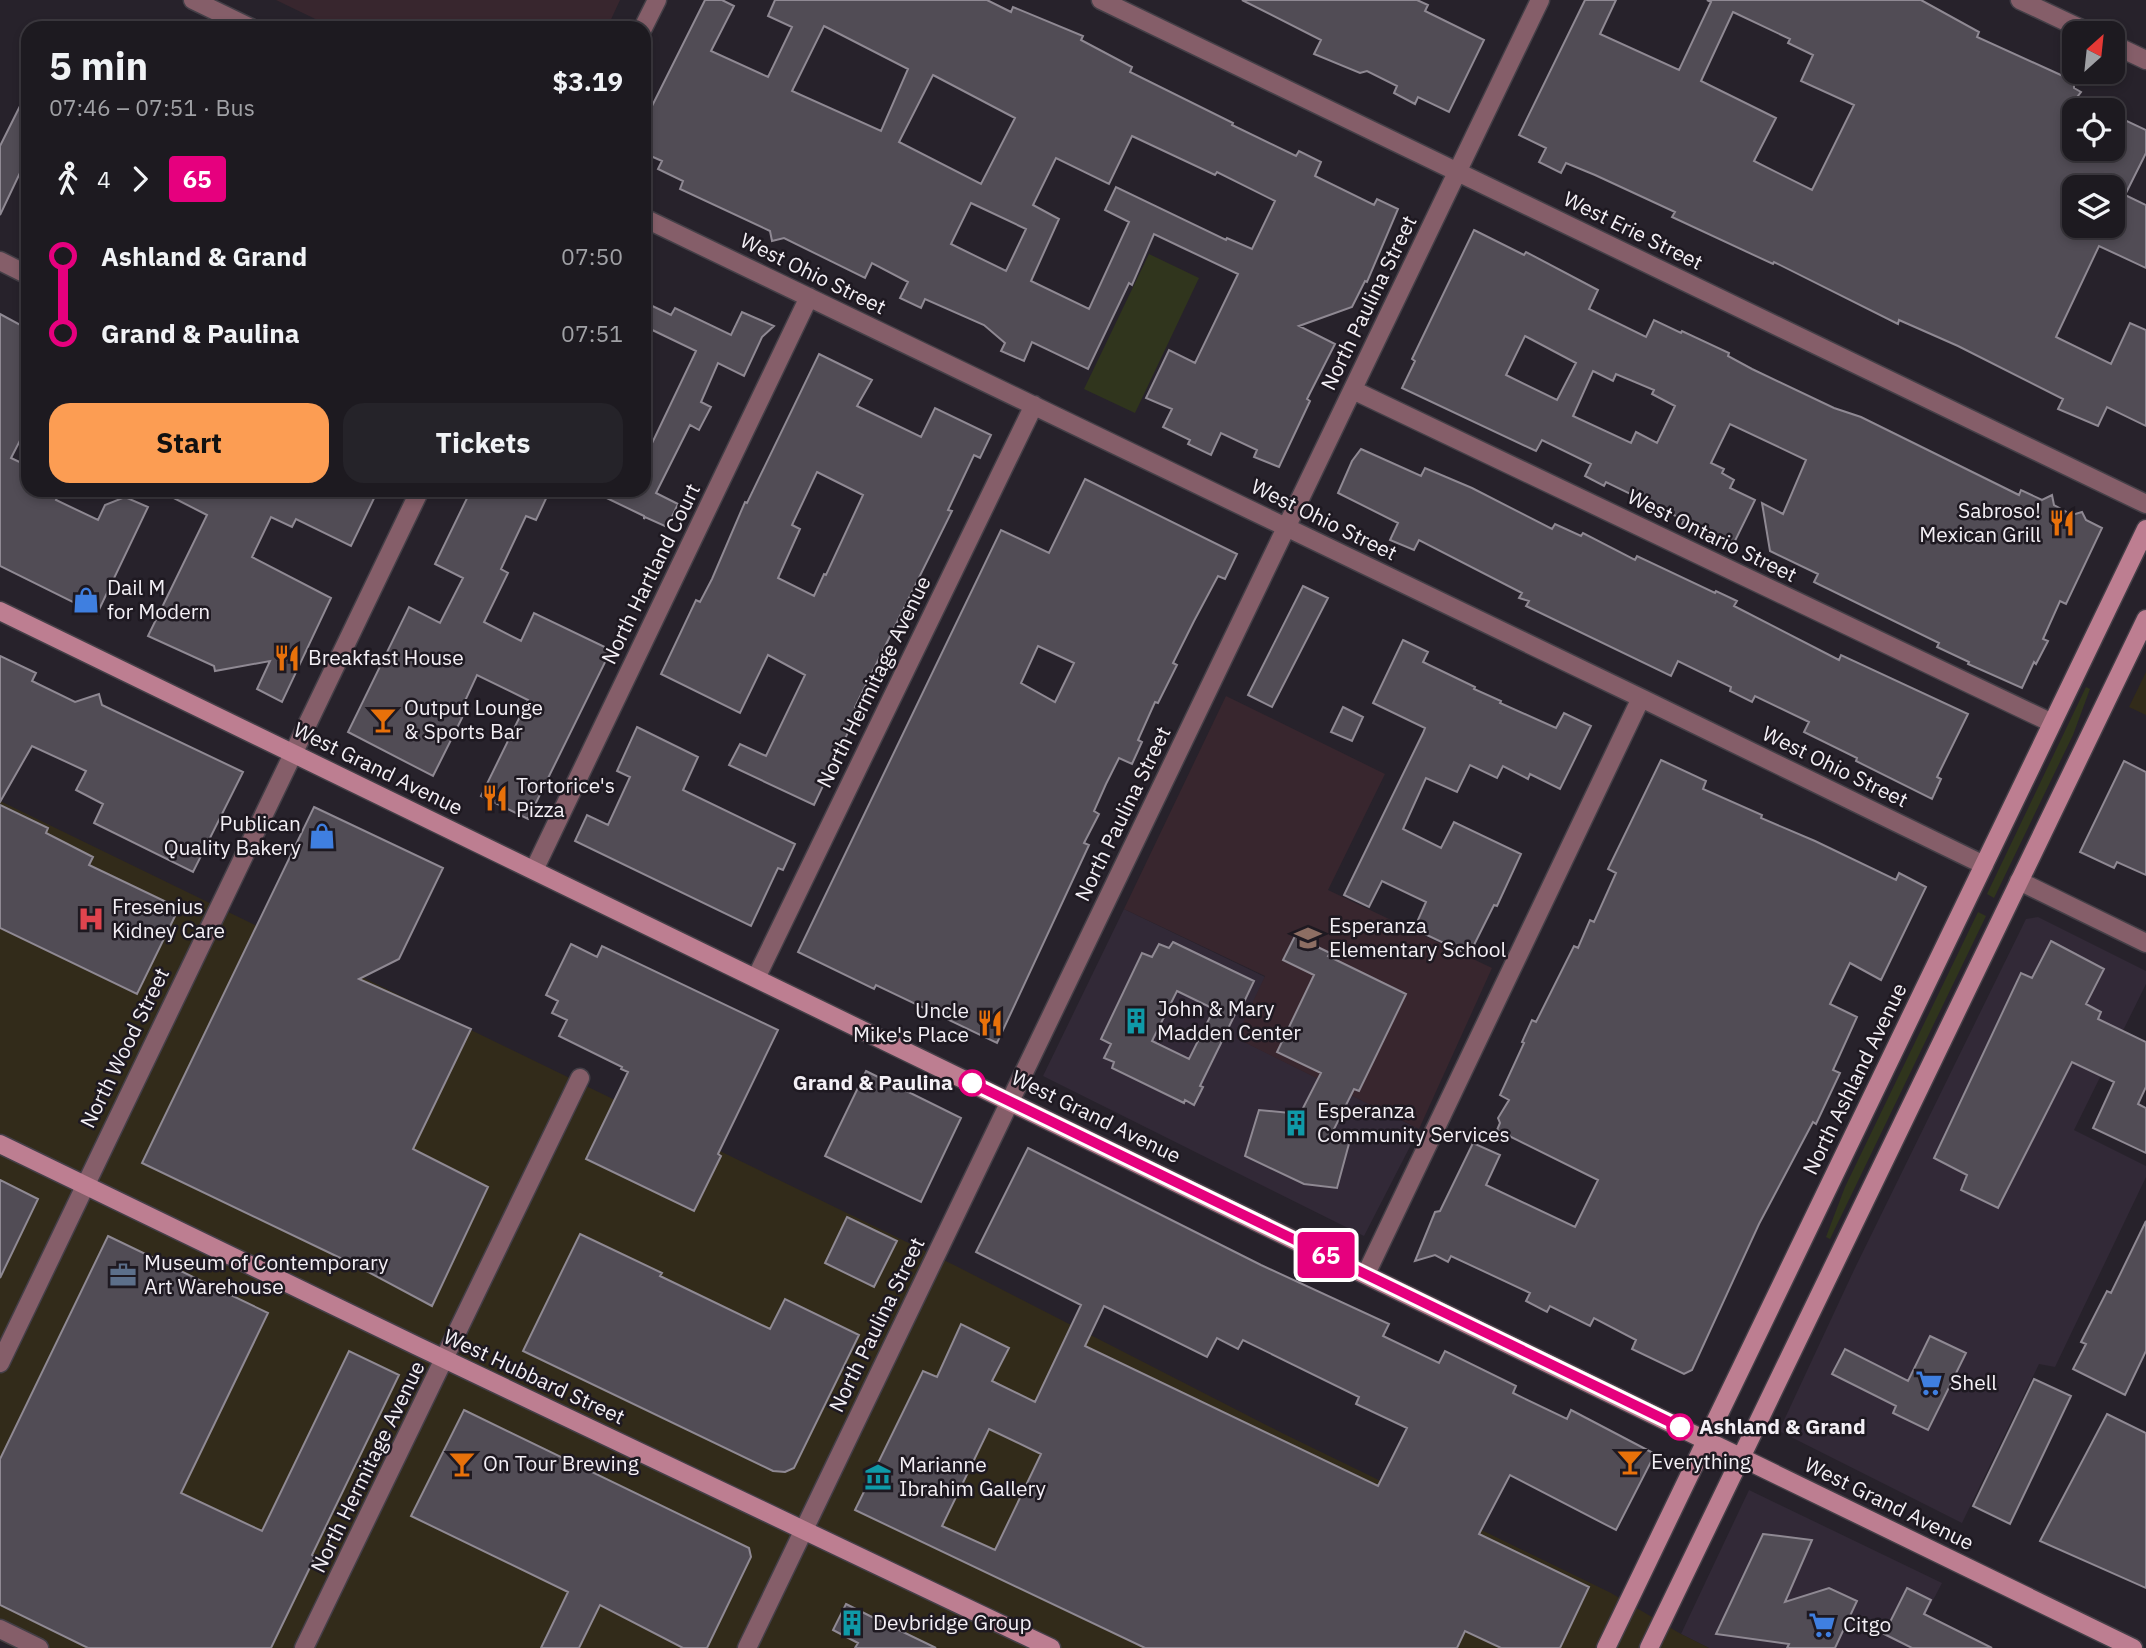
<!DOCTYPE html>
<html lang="en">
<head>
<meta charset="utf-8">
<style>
	:root { --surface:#1d1a20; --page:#252329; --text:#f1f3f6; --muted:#a0a1a5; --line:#3b383e; --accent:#fc9d53 }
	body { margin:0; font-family:"IBM Plex Sans",sans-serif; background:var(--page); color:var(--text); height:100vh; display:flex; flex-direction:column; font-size:26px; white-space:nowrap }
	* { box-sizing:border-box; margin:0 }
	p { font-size:23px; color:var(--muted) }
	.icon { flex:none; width:38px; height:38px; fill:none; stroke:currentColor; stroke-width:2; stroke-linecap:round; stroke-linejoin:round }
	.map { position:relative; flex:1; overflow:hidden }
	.sheet { position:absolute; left:21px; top:21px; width:630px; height:476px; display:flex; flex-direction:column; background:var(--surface); border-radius:21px; box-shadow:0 4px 10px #0003,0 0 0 2px var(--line) }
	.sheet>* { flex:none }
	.badge { padding:0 14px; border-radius:5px; font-size:24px; line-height:46px }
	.needle { width:46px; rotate:27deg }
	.tools { position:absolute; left:2062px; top:21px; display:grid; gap:14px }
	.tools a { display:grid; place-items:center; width:63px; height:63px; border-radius:14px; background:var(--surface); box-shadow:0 4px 10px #0003,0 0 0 2px var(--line); font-size:35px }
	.map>.badge { position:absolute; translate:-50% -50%; box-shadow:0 0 0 4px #fff }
	.legs { display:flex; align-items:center; gap:10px; height:77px; padding:0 28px; font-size:23px }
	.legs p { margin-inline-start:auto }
	.head { display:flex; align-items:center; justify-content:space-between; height:119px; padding:0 28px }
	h1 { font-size:38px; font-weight:700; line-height:52px }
	.primary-button { display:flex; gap:14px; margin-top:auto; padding:14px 28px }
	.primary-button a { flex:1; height:80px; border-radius:21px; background:var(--accent); color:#111; font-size:28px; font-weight:700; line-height:80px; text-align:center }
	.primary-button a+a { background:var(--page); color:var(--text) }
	ul { padding:0 28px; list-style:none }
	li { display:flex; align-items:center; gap:24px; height:77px; font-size:26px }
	li i { display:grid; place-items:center; width:10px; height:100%; margin:0 9px; background:currentColor }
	li i::after { content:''; width:18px; height:18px; margin:-9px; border:5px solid; border-radius:50%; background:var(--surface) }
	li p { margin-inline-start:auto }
	li:first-child i { background:linear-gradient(#0000 50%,currentColor 0) }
	li:last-child i { background:linear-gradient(currentColor 50%,#0000 0) }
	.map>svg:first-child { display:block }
</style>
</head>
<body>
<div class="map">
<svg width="2146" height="1648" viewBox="0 0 2146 1648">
	<rect width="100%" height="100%" fill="#27222b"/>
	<path fill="#322937" d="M1124,909L1265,977L1237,1038L1419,1129L1364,1236L1043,1076Z
		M2038,917L2146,971V984L2074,1130L2146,1166V1177L2055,1367L2039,1364L1962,1523L1779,1431L1854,1270L2026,919Z
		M1749,1490L1942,1583L1908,1648H1709L1681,1634Z"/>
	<path fill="#322b1a" d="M2146,672V715L2129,707Z
		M0,801L956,1266L1282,1433L1611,1593L1681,1634L1709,1648H14L0,1641Z"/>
	<path fill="#38262e" d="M276,0H620L607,28H334Z
		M1226,696L1385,774L1328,890L1492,968L1419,1129L1236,1038L1265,976L1124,909Z"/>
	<path fill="#30351d" d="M1149,254L1199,278L1135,413L1084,389Z
		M2086,687L2090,689L2073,735L1994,898L1987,894Z
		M1978,912L1986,916L1830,1239L1826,1237L1845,1187Z"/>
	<path fill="#514c55" stroke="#8f8993" stroke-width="2" fill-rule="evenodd" d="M705,0H722L734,6L711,51L768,77L792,27L768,16L775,0H987L1011,12L1013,7L1083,36L1081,40L1132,67L1130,72L1233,123L1232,125L1296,156L1299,151L1321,162L1315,176L1374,205L1377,199L1398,209L1367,282L1365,281L1352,307L1299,326L1335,344L1307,399L1310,401L1279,467L1254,457L1257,450L1221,433L1211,455L1188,444L1190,440L1163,427L1172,409L1146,398L1169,350L1195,363L1238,274L1181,247L1154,234L1132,285L1129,283L1088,369L1032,342L1024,361L1001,351L1005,343L984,325L925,299L921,308L900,298L908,282L872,263L865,278L784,238L772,241L770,231L680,189L683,181L658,169L662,161L644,153V122ZM824,26L908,69L881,131L792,91ZM933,75L1015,118L981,184L899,142ZM1132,136L1215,175L1217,172L1275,201L1252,249L1227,238L1226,240L1116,187L1105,210L1129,222L1089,309L1031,281L1059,219L1033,205L1056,158L1109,184ZM971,203L1026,229L1006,271L951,244Z
		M1242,0H1417L1428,5L1425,11L1484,40L1449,112L1418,97L1415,104L1394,93L1397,86L1367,71L1360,73L1314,54L1321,40Z
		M1585,0H1616L1600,34L1679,70L1711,2L1707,0H1921L1979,32L1977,37L2074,81V88L2081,92L2078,96L2104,109L2074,110V149H2112V114L2146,130V153L2125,195L2146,205V268L2099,246L2056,337L2111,364L2130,323L2146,330V426L2107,407L2098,426L2058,409L2063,399L1958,346L1899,320L1898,324L1774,262L1773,264L1672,217L1675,212L1595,175L1566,163L1561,173L1539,162L1546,148L1519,135ZM1733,12L1790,39L1788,43L1813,55L1801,81L1854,105L1812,190L1754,161L1776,118L1701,81ZM2074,187H2112V226H2074Z
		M28,90V156L0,215V146Z
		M1474,230L1524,255L1526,252L1598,290L1589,309L1646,337L1654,320L1681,333L1682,331L1729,353L1728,356L1752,369L1834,408L1861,417L2019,495L2021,490L2042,500L2052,495L2054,505L2072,515L2082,512L2086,520L2102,528L2066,604L2060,601L2043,639L2048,641L2036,664L2034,662L2022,688L1968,664L1969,662L1937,647L1939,643L1814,582L1818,574L1770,551L1762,503L1783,514L1806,460L1730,424L1711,463L1724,469L1722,473L1734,480L1730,488L1755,500L1733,545L1708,533L1706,538L1681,526L1684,520L1606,482L1604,486L1585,476L1591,464L1542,440L1536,451L1402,388L1415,361L1412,359ZM1525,336L1576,363L1557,400L1506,375ZM1593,371L1613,381L1616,374L1654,390L1652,394L1675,406L1657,443L1636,432L1631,443L1573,416Z
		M644,302L671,315L675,308L731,335L742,312L774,326L762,337L744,376L718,363L701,402L711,407L699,430L690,425L656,493L678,504L667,527L645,517L644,519V516L590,490H644V460L696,351L644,326Z
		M0,314L28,329V425L11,458L28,466V490H60L56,500L98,520L105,505L125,497L148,507L97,614L0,566Z
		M819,354L872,380L857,406L921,437L935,408L991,435L980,458L974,455L957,491L948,510L952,511L855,707L859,709L814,805L729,765L740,744L766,756L805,675L768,655L740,713L661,674L696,600L700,602L712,579L745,502L747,503ZM817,472L863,495L826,575L824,574L814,596L778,578L800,529L792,525Z
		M1361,449L1421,476L1425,468L1472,488L1552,529L1555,524L1581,536L1583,533L1635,560L1637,556L1715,593L1716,591L1737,601L1734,606L1839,660L1841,655L1968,714L1937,777L1941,779L1932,799L1856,761L1857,758L1804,732L1809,722L1755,696L1752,702L1730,691L1731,687L1678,661L1671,676L1526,606L1529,601L1519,598L1522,593L1419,540L1414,550L1390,540L1398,523L1338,493L1352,461Z
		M1085,479L1237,554L1225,579L1218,576L1194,621L1173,663L1177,665L1158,703L1155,702L1138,740L1142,742L1132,764L1119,758L1106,784L1094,811L1099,814L1084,843L1089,845L997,1043L876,985L874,989L798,952L1001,530L1049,553ZM1038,646L1074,663L1055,702L1021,683Z
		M158,490H378L351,546L296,519L292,527L271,517L252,557L331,598L282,702L257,689L270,661L215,671L214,666L148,636L207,515Z
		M471,490H550L536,520L526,516L501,569L508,573L484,622L521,641L534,613L611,650L528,819L481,796L528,700L477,675L458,716L462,718L433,776L348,732L409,607L440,623L463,578L435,564Z
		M1303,586L1328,598L1272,707L1248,695Z
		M1403,640L1428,652L1423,662L1475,687L1474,689L1501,701L1500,703L1556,728L1564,713L1591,726L1560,789L1530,774L1528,779L1503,766L1497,778L1470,765L1457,792L1426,778L1403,829L1441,848L1454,822L1521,854L1497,906L1494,905L1469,955L1414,929L1426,902L1382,881L1369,907L1344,895L1423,733L1425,728L1373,703Z
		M0,656L36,673L32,681L75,702L99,694L102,705L243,772L193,872L94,823L103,804L76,790L86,771L32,746L0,802Z
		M1343,707L1363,717L1352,741L1331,732Z
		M637,727L698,757L683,790L795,844L783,870L778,868L751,926L575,841L587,815L608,825L630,777L617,771Z
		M1661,760L1706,781L1703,789L1762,815L1761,818L1815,841L1896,880L1899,873L1926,887L1881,980L1850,963L1830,1004L1857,1017L1833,1070L1840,1073L1816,1124L1813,1122L1759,1224L1692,1370L1684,1374L1632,1349L1636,1340L1594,1318L1590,1326L1550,1306L1547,1312L1526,1301L1530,1293L1451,1256L1448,1262L1435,1255L1415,1261L1435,1212L1440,1211L1473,1143L1500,1155L1486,1185L1575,1227L1598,1180L1497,1130L1500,1123L1498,1118L1509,1100L1500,1095L1524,1043L1522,1042L1532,1020L1536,1022L1574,946L1578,948L1590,920L1594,922L1616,873L1608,869Z
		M2124,761L2146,772V875L2117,862L2114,868L2080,852Z
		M0,805L48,828L46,833L93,857L89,865L179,908L137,994L0,928Z
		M314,807L443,868L399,959L359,979L471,1029L413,1149L488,1187L432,1306L357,1266L142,1163Z
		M1295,936L1330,953L1328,956L1406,994L1359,1091L1354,1089L1333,1131L1350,1140L1337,1188L1304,1184L1245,1156L1259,1110L1300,1114L1321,1073L1277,1052L1314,975L1283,960Z
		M2051,941L2104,969L2086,1004L2101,1012L2098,1019L2146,1042V1087L2138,1104L2146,1108V1153L2093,1128L2114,1082L2072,1062L1998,1208L1961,1190L1967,1175L1934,1158L2021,973L2032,978Z
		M1173,942L1254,981L1244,1002H1241L1223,1039L1200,1086L1203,1087L1194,1105L1185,1100L1184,1103L1112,1068L1114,1062L1104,1058L1111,1044L1101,1039L1142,953L1152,957L1159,944L1169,948ZM1177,991L1214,1009L1189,1059L1152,1041Z
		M571,944L597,957L602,946L778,1030L718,1154L721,1156L694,1211L586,1159L628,1072L621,1069L622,1067L559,1036L567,1020L552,1013L558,1001L546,995Z
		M866,1071L961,1118L921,1202L825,1156Z
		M1028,1148L1261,1265L1389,1324L1383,1336L1439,1363L1445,1351L1516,1386L1513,1393L1567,1419L1571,1410L1655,1454L1616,1530L1510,1475L1479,1534L1589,1587L1560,1648H1501L1465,1631L1457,1648H1145L855,1510L923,1371L937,1377L961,1324L1009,1348L992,1381L1035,1402L1081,1305L976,1252ZM1104,1306L1207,1357L1217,1338L1238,1349L1243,1340L1359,1397L1356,1404L1407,1428L1378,1486L1085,1346ZM989,1429L1041,1454L995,1550L942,1526Z
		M0,1180L38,1199L0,1278Z
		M847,1217L897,1241L874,1287L825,1263Z
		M2146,1221V1351L2125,1395L2073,1369L2086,1344L2081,1342L2107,1291L2111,1293Z
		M580,1234L662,1273L660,1276L770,1329L785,1299L859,1335L794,1468L785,1472L773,1471L523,1351Z
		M108,1236L268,1313L181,1493L262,1531L349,1351L399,1375L312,1555L315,1557L271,1648H88L0,1605V1459Z
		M1930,1336L1966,1353L1928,1430L1893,1413L1896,1406L1832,1374L1845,1349L1908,1381Z
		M2034,1379L2071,1396L2010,1524L1973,1506Z
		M464,1410L749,1548L751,1557L707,1648H683L600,1605L579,1648H541L568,1592L411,1516Z
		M2107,1414L2146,1433V1588L2040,1541Z
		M1763,1534L1812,1540L1785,1602L1829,1588L1857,1601L1835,1648H1787L1789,1644L1716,1634Z
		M1907,1588L1931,1600L1924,1614L1992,1648H1912L1884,1634Z
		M846,1604L870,1616L936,1648H855L858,1643L833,1630Z"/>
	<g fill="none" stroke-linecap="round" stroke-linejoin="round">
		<g stroke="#443f47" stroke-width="21">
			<path id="street" d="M193,0L251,28
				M1101,0L2146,504
				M2020,0L2090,33
				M643,28L657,0
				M2112,44L2146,60
				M644,218L1641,698L1984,865
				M0,261L28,275
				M1353,390L2052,723
				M534,870L809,297
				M2019,881L2146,943
				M756,978L1034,405
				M1366,1274L1641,698
				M0,1363L420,490
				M0,1629L39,1648
				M304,1648L580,1078
				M747,1648L1540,0"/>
		</g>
		<g stroke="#443f47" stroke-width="21">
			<path id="secondary" d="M0,611L2133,1648
				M0,1144L417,1346L1051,1648
				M1606,1648L2146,529
				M1649,1648L2146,619"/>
		</g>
		<use href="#street" stroke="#855e69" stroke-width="18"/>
		<use href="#secondary" stroke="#bd7e91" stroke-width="18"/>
	</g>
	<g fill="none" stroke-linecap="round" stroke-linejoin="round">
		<g stroke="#fff" stroke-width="16">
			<path id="line-1" d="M972,1083L1680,1427"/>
		</g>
		<use href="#line-1" stroke="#e6007e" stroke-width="10"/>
	</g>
	<defs>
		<g id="restaurant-bare" transform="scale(2.1)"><path d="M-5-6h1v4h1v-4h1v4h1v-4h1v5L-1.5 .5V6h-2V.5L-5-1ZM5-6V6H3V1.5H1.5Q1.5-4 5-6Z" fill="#e8710a" stroke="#1e1921" stroke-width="2.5" paint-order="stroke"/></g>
		<g id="shop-bare" transform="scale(2.1)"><path d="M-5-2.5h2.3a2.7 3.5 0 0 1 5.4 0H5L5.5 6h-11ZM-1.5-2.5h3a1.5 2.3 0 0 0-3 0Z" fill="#3f7fe0" stroke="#1e1921" stroke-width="2.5" paint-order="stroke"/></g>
		<g id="bar-bare" transform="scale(2.1)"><path d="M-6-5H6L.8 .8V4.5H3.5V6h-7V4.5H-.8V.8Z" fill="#e8710a" stroke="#1e1921" stroke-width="2.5" paint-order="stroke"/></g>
		<g id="hospital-bare" transform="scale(2.1)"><path d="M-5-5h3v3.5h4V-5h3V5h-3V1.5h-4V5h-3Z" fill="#e0444e" stroke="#1e1921" stroke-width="2.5" paint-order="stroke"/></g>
		<g id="school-bare" transform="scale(2.1)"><path d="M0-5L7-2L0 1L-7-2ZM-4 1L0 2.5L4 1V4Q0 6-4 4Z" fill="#8d6e63" stroke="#1e1921" stroke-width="2.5" paint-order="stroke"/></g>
		<g id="building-bare" transform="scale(2.1)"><path d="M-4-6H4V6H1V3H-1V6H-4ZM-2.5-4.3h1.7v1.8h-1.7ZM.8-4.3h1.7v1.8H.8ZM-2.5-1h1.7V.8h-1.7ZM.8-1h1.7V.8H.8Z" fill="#0f9aa8" stroke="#1e1921" stroke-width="2.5" paint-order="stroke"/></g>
		<g id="office-bare" transform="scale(2.1)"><path d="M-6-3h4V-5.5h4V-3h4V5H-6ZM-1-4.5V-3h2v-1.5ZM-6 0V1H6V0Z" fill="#5c6f8a" stroke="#1e1921" stroke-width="2.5" paint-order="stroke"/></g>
		<g id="supermarket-bare" transform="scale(2.1)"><path d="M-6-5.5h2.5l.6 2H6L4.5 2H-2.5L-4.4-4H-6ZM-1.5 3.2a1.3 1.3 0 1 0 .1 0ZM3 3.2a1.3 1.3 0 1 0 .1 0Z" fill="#3f7fe0" stroke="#1e1921" stroke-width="2.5" paint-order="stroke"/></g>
		<g id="museum-bare" transform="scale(2.1)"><path d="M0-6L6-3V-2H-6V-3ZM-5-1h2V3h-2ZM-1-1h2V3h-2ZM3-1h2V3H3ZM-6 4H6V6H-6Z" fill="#0f9aa8" stroke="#1e1921" stroke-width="2.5" paint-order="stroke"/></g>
	</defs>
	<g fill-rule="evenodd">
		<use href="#restaurant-bare" x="2062" y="523"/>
		<use href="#shop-bare" x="86" y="600"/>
		<use href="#restaurant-bare" x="287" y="658"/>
		<use href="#bar-bare" x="383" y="720"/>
		<use href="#restaurant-bare" x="495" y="798"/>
		<use href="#shop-bare" x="322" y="836"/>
		<use href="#hospital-bare" x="91" y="919"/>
		<use href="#school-bare" x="1308" y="938"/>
		<use href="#building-bare" x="1136" y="1021"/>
		<use href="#restaurant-bare" x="990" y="1023"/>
		<use href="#building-bare" x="1296" y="1123"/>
		<use href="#office-bare" x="123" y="1275"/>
		<use href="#supermarket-bare" x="1929" y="1383"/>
		<use href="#bar-bare" x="1630" y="1462"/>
		<use href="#bar-bare" x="462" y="1464"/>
		<use href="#museum-bare" x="878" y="1477"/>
		<use href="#building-bare" x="852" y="1623"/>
		<use href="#supermarket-bare" x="1822" y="1625"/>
	</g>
	<g fill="#fff" stroke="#e6007e" stroke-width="3.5">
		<circle cx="972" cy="1083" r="12"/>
		<circle cx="1680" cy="1427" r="12"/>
	</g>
	<g text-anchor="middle" stroke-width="5" stroke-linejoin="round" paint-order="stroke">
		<g font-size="21" fill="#f3eff5" stroke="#1e1921">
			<text transform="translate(1633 231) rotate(26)" y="7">West Erie Street</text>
			<text transform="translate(813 274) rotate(26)" y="7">West Ohio Street</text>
			<text transform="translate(1369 303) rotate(-64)" y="7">North Paulina Street</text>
			<text transform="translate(1324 520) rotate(26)" y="7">West Ohio Street</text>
			<text transform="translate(1712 536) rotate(26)" y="7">West Ontario Street</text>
			<text transform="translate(651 574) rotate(-64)" y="7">North Hartland Court</text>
			<text transform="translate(874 682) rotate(-64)" y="7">North Hermitage Avenue</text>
			<text transform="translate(1835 767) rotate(26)" y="7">West Ohio Street</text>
			<text transform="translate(378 769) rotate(26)" y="7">West Grand Avenue</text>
			<text transform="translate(1123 814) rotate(-64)" y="7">North Paulina Street</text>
			<text transform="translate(125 1048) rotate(-64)" y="7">North Wood Street</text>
			<text transform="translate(1855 1079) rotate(-64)" y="7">North Ashland Avenue</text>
			<text transform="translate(1096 1117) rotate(26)" y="7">West Grand Avenue</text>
			<text transform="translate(877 1325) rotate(-64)" y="7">North Paulina Street</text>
			<text transform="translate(534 1377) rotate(25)" y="7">West Hubbard Street</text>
			<text transform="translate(368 1467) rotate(-64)" y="7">North Hermitage Avenue</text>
			<text transform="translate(1889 1504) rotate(26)" y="7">West Grand Avenue</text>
		</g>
		<g font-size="21" fill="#f3eff5" stroke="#1e1921" text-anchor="start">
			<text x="2041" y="518" text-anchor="end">Sabroso!<tspan x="2041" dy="24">Mexican Grill</tspan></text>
			<text x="107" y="595">Dail M<tspan x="107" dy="24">for Modern</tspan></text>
			<text x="308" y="665">Breakfast House</text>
			<text x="404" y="715">Output Lounge<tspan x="404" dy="24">&amp; Sports Bar</tspan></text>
			<text x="516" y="793">Tortorice's<tspan x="516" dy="24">Pizza</tspan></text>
			<text x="301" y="831" text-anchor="end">Publican<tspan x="301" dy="24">Quality Bakery</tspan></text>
			<text x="112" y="914">Fresenius<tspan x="112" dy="24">Kidney Care</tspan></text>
			<text x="1329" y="933">Esperanza<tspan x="1329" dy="24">Elementary School</tspan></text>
			<text x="1157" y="1016">John &amp; Mary<tspan x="1157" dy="24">Madden Center</tspan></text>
			<text x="969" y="1018" text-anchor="end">Uncle<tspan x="969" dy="24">Mike's Place</tspan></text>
			<text x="1317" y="1118">Esperanza<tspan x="1317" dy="24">Community Services</tspan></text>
			<text x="144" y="1270">Museum of Contemporary<tspan x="144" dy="24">Art Warehouse</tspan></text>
			<text x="1950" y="1390">Shell</text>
			<text x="1651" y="1469">Everything</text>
			<text x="483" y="1471">On Tour Brewing</text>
			<text x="899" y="1472">Marianne<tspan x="899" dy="24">Ibrahim Gallery</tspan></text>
			<text x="873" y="1630">Devbridge Group</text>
			<text x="1843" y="1632">Citgo</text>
		</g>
		<g font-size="21" font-weight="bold" fill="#f3eff5" stroke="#1e1921" text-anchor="end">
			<text x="953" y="1090">Grand &amp; Paulina</text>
			<text x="1699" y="1434" text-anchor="start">Ashland &amp; Grand</text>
		</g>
	</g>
</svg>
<div class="tools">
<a><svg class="needle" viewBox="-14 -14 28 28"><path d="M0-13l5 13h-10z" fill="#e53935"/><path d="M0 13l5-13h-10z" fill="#a0a1a5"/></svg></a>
<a><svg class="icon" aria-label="locate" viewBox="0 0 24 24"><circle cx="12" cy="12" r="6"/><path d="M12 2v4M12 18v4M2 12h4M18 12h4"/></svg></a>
<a><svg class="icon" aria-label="layers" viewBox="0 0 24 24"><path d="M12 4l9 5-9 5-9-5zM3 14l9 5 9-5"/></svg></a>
</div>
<b class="badge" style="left:1326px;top:1255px;background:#e6007e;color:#fff">65</b>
<section class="sheet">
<div class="head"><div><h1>5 min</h1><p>07:46 – 07:51 · Bus</p></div><b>$3.19</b></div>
<div class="legs"><svg class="icon" aria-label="walk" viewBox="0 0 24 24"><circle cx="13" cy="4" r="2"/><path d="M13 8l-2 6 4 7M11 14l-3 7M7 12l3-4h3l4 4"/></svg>4<svg class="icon" aria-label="forward" viewBox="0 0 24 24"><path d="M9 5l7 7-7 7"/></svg><b class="badge" style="background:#e6007e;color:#fff">65</b></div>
<ul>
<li><i style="color:#e6007e"></i><b>Ashland &amp; Grand</b><p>07:50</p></li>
<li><i style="color:#e6007e"></i><b>Grand &amp; Paulina</b><p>07:51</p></li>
</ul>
<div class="primary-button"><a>Start</a><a>Tickets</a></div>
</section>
</div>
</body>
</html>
